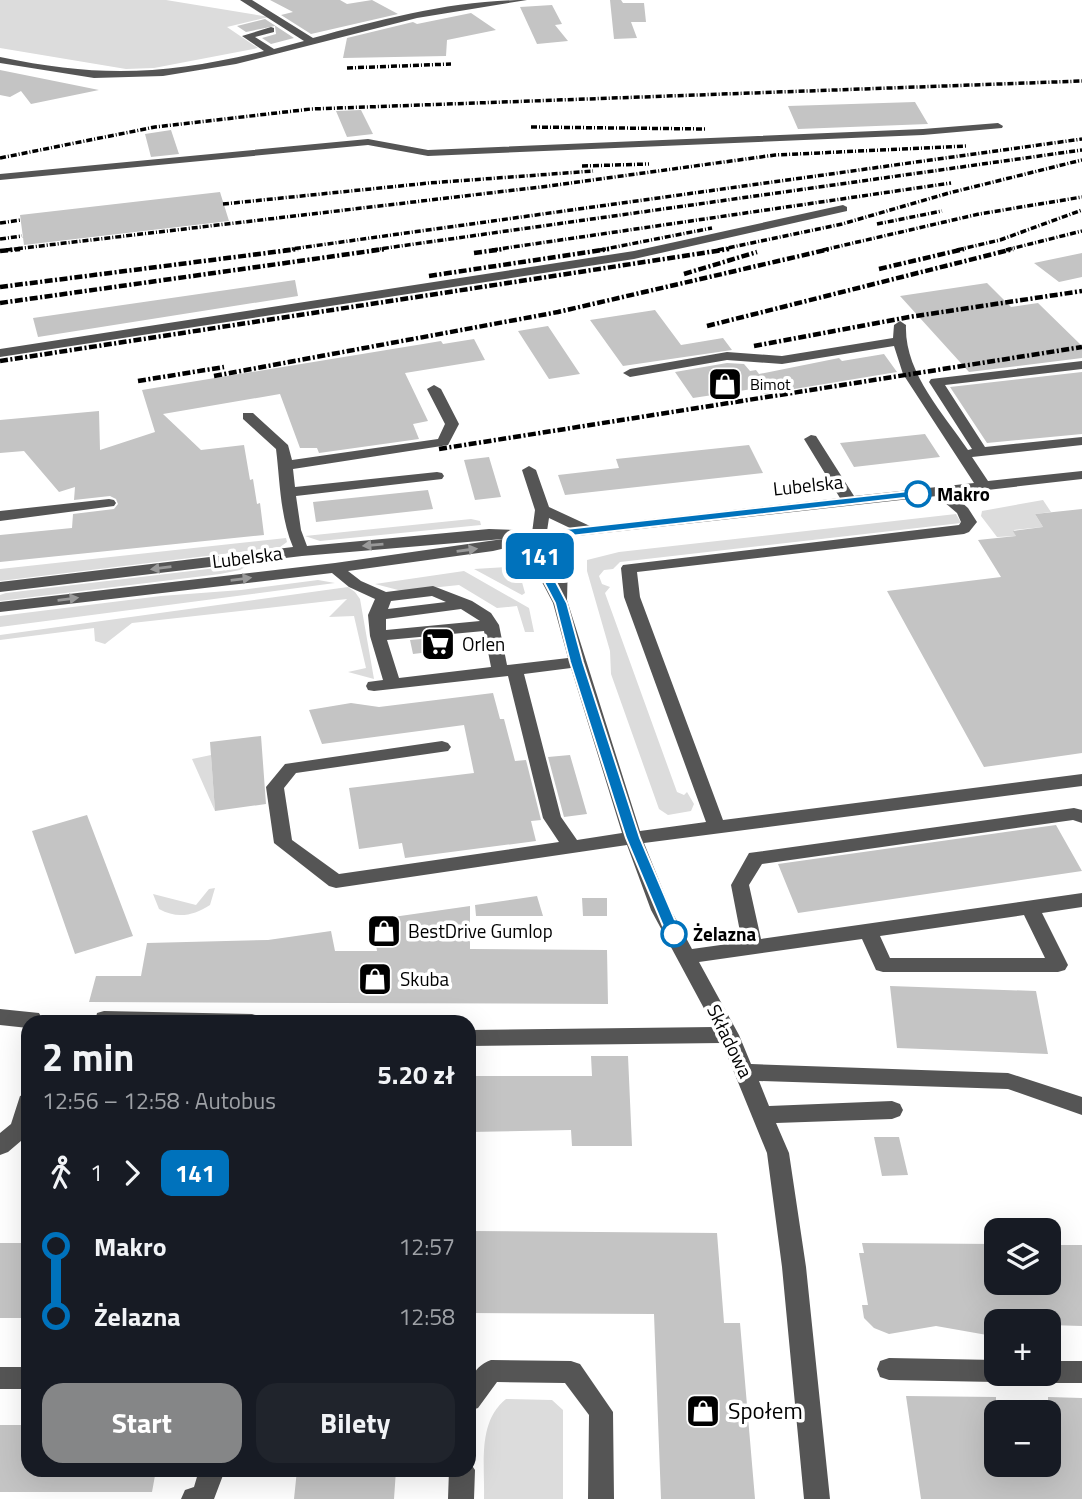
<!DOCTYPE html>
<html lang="pl">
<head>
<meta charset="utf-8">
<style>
	:root { --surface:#171b24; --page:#20242c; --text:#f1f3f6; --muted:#9ea1a6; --accent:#858687 }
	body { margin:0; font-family:"Titillium Web",sans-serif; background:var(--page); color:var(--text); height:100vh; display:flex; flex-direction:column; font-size:26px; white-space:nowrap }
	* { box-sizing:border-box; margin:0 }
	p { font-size:23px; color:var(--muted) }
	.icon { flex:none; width:38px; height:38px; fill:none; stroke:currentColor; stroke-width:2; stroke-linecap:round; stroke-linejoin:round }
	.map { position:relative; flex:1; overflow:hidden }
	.panel { position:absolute; left:21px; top:1015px; width:455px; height:462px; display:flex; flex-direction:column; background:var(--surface); border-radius:21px; box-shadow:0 7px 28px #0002 }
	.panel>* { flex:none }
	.badge { padding:0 14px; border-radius:10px; font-size:24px; line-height:46px }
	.controls { position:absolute; left:984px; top:1218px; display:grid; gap:14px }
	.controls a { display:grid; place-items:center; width:77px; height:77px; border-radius:14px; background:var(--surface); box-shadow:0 7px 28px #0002; font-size:35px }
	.map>.badge { position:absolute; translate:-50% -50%; box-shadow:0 0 0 4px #fff }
	.legs { display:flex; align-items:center; gap:10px; height:77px; padding:0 21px; font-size:23px }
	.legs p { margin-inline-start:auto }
	.head { display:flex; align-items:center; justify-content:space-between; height:119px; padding:0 21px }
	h1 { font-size:38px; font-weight:700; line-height:52px }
	.cta { display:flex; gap:14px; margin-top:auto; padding:14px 21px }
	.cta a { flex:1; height:80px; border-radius:21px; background:var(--accent); color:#fff; font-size:28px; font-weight:700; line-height:80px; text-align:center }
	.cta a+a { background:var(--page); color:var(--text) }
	ul { padding:0 21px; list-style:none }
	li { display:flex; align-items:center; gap:24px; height:70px; font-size:26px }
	li i { display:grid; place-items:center; width:10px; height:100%; margin:0 9px; background:currentColor }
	li i::after { content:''; width:18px; height:18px; margin:-9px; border:5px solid; border-radius:50%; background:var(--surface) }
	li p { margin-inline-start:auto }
	li:first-child i { background:linear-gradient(#0000 50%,currentColor 0) }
	li:last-child i { background:linear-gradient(currentColor 50%,#0000 0) }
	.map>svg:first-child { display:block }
</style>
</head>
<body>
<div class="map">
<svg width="1082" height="1499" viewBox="0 0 1082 1499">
	<rect width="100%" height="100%" fill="#fff"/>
	<path fill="#dcdcdc" d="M0,0H166L269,17L227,27L258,48L154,68L126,69L0,48Z
		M1043,500L1051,512L1035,514L1043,527L1014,530L1016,536L997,537L981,516L982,511Z
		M956,514L961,523L620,562L613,569L604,570L599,576L602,584L610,587L605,593L677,792L684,795L687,792L694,804L691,811L668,815L659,809L611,674L610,651L587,571V560L619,552Z
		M471,519L480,521L481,525L320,541L305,536Z
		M286,538L287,542L280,547L0,581V569Z
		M250,564L240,570L220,574L0,601V595L6,593Z
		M507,567L520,575L525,593L522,595L474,569Z
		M464,571L529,608L534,632H525L517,606L497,608L459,585L402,591L375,584Z
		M318,580L335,583L0,627V616L161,596L241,590Z
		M348,587L355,592L360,599L374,679L348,672L366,668L354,616L329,617L347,599L132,623L105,644L95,641L94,628L0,640V635Z
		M211,755L215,811L192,759Z
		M215,888L210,905C193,916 177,919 159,909L153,894L196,905L209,889Z
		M506,1399L552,1400L563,1410V1499H484C485,1465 477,1422 506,1399Z"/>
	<path fill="#c4c4c4" d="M270,0H340L347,4L372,0L398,14L311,34L281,15L293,12Z
		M610,0H621L623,3H644L646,22H631L637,38L614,39Z
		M552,5L562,24L555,25L568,41L537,44L520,7Z
		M471,13L496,30L447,40L446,56L343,58L347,38L413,22L417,24Z
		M265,19L294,38L271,44L262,38L276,34L275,26L246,32L237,26Z
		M0,70L99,90L31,104L21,91L10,97L0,95Z
		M915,102L928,124L798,129L788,106Z
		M361,110L373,134L347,137L336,111Z
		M171,130L179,154L151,157L145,134Z
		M220,192L229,221L24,245L20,215Z
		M1082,253V277L1059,282L1034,263Z
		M295,280L298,296L38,337L33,318Z
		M987,283L1011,307L1038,303L1082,346V358L969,372L900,296Z
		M655,310L681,345L723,338L732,350L623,366L590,320Z
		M548,326L580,374L549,379L518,331Z
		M474,339L485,360L405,373L428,421L413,424L419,439L319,453L317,448H300L280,394L163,414L201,450L244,445L250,480L253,479L257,504L260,503L264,535L0,562V535L72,528L73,514L114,509L118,504L116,499L110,496L74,500L75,487L59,492L24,451L0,453V420L99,411L100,450L155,432L142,390L423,344L441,341L443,344Z
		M884,354L897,372L764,394L759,388L693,398L675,372L727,363L744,364L750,371L756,370L759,374L839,358L842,361Z
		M1082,372V434L987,443L950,387Z
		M925,434L940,457L854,467L840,443Z
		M749,445L763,473L565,495L558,475L619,468L616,459Z
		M489,457L501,497L475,500L464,460Z
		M428,490L433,509L316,522L313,502Z
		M1082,509V753L984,767L887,591L1001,577L978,540L1016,536L1013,531L1043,527L1035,514Z
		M443,637L446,650L413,654L410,640Z
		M493,693L500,719H504L515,761L526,760L541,820L531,821L536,841L405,858L402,843L359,849L349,788L474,773L464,725L322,744L309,710L351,703L379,707Z
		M261,736L266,804L215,811L210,742Z
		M570,755L587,814L564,817L548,757Z
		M87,815L133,936L75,954L32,831Z
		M1056,825L1082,871L798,913L778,864Z
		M537,896L543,916H476L475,905Z
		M582,898H607V916H583Z
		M470,906V949L607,950L608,1004L89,1002L96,976H141L147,943L268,940L331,931L335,951H377L372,920Z
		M890,986L1036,991L1048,1054L897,1048Z
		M591,1056H628L632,1146H572L571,1130L469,1132V1076H592Z
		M874,1137H899L908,1175L882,1176Z
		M469,1231L717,1233L724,1323H740L755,1499H661L654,1314L469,1313Z
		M0,1243H28V1318H0Z
		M862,1243L996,1244V1283H1048V1245H1082V1326L1048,1325V1321H996V1334L987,1335L936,1326L889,1334L874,1328L864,1318L862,1305H868L859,1253H864Z
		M906,1396L996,1397V1465H1048V1397L1082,1398V1499H921Z
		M0,1425H28V1470H156L152,1492H0Z
		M297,1470H396L394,1499H294Z"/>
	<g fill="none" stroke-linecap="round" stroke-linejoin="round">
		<path fill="#555" fill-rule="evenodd" d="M240,0H252L313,38C383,19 454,0 527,0L417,18L236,64L163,76L94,78L0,63V57C100,78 165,75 264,51L242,36L271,27L274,28V32L255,37L274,49L304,41Z
			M998,123L1003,126L1002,128L923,135L428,156L368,145L0,180V174L368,139L428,150L923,129Z
			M843,205L847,207V211L634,259L0,357V349L634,251Z
			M900,321L906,325C904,372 943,413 968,450L972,449L929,382L931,379L1082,361V369L945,385L985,447L1082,437V445L972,457L988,481L1082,471V479L952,494L968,508L977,522L969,532L964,534L637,572L640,597L723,820L1082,774V786L644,843L671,910L692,949L742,942L731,885L749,853L1074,808L1082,810V823L1073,820L762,864L749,885L761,939L1082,893V907L1042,913L1068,965L1065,970L1058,972H883L876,970L862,939L699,962L739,1035L751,1064L1008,1073L1082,1097V1115L1008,1089L759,1081L769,1106L892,1101L900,1104L903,1110L900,1116L892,1119L776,1123L789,1153L806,1267L830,1499H804L782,1267L767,1153L722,1043L469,1046V1030L714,1027L651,910L627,845L336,888L329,886L274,843L266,787L285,764L442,741L448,743L451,747L448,751L296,773L284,788L292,840L339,874L559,842L543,818L508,676L374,691L368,690L366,686L368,682L383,680L370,636L368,615L375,599L349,587L332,573L0,612V602L335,563L503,539L302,556L0,592V582L293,547C280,517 280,480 276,449L243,419V413H253L288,445L292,460L438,439L445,424L427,389L434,385L441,389L459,424L448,445L293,469L295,487L437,472L442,473L444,476L442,479L296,496L301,530L307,546L489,529L514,530L521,535L532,533L535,510L522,470L529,466L536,470L549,507L590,526L840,498L804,439L811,435L816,436L854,496L974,483L903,374L894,346L782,364L727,360L630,377L623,373L630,369L727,352L782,356L893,338L894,325ZM937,496L957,513L961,522L959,525L623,565L621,568L624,597L706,822L640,831L567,600L568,561L550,539ZM549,518L570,528L547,531ZM532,542V563L553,603L568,658L507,665L499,625L491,613L472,601L433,586L386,592L361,581L348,571L493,551ZM547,556L552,562V572ZM432,596L446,602L388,609L391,601ZM461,609L480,621L386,630V619ZM484,631L491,667L399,678L387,640ZM571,668L622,833L577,840L561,817L524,674ZM1024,915L1045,958H890L880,936Z
			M109,499L114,500L116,503L114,506L0,521V511Z
			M0,1009L39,1013L44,1022H28V1028L0,1025Z
			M104,1011L252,1014L259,1016L262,1022H95L97,1013Z
			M28,1093V1135L8,1152L0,1155V1133L11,1124L20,1096Z
			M889,1358L996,1360V1374H1007L1005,1379L996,1382L889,1380L880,1377L877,1369L880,1361Z
			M491,1360L571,1361L580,1364L613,1412L614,1499H588L589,1415L565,1383L497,1382L478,1408L469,1411C469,1390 467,1369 491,1360Z
			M1048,1361H1082V1383H1048L1039,1380L1037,1374H1048Z
			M0,1367H28V1389H0Z
			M469,1461L475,1470L474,1499H448L449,1470H469Z
			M199,1470H225L214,1499H181L185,1490L194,1487Z"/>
		<path stroke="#000" stroke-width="3.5" stroke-dasharray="6 2 1 2" stroke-linecap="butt" d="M347,68L451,64
			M531,127L706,129
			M0,158L155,127L311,109L1082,81
			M582,166L649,164
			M223,204L429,183L593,171
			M0,223L21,220
			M877,224L942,211
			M0,239L22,236
			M6,250L549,186L775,155L967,146
			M284,250L1082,139
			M372,250L1082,150
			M492,250L951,183
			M600,250L712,228
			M718,250L842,224L949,193L1082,160
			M823,250L979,214L1082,197
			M957,250L1000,240L1082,210
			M1006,250L1082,231"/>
		<path stroke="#000" stroke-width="4.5" stroke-dasharray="8 2.5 2 2.5" stroke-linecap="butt" d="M0,251L20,249
			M474,253L504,249
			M879,269L964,249
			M684,274L757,252
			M429,276L609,249
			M0,287L298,249
			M0,303L385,249
			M707,326L1013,249
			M754,346L909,317L1082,291
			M0,361L729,249
			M214,376L558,312L830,249
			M138,381L224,367
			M439,449L1082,347"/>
	</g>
	<defs><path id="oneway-solid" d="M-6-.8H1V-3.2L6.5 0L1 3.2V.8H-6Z" transform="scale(1.75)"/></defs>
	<g fill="#999">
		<use href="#oneway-solid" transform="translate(373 545) rotate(175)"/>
		<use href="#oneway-solid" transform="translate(467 550) rotate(-8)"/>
		<use href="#oneway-solid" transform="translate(161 568) rotate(173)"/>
		<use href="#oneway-solid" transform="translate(241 579) rotate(-7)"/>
		<use href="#oneway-solid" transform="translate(68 599) rotate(-7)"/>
	</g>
	<path fill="#0072bc" stroke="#fff" stroke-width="2" d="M918,490L922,491V496L545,539L546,563L567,603L583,662L640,838L681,934L679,938H668L626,838L570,662L555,603L534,563L533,536L539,532Z"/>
	<defs>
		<g id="shop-square" transform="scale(1.75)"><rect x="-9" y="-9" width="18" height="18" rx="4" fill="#000" stroke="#fff"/><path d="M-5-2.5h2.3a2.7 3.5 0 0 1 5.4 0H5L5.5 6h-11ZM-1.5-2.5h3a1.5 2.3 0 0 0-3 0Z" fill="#fff"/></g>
		<g id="supermarket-square" transform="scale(1.75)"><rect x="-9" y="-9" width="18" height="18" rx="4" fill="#000" stroke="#fff"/><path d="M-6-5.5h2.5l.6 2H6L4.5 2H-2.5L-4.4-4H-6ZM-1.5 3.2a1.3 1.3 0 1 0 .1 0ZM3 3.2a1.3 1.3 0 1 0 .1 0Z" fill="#fff"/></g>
	</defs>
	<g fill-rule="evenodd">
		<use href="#shop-square" x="725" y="384"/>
		<use href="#supermarket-square" x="438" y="644"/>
		<use href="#shop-square" x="384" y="931"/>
		<use href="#shop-square" x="375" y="979"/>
		<use href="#shop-square" x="703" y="1411"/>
	</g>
	<g fill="#fff" stroke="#0072bc" stroke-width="3.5">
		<circle cx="918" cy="494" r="12"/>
		<circle cx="674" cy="934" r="12"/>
	</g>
	<g text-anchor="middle" stroke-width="7" stroke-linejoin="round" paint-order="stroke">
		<g font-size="16" fill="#000" stroke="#fff" text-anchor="start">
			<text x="750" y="390">Bimot</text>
		</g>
		<g font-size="19" fill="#000" stroke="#fff">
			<text transform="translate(808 485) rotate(-6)" y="7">Lubelska</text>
			<text transform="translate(247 557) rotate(-7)" y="7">Lubelska</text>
			<text transform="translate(730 1041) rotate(64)" y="7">Składowa</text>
		</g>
		<g font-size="19" font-weight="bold" fill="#000" stroke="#fff" text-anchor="start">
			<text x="937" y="501">Makro</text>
			<text x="693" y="941">Żelazna</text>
		</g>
		<g font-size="19" fill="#000" stroke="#fff" text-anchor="start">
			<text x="462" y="651">Orlen</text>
			<text x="408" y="938">BestDrive Gumlop</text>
			<text x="400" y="986">Skuba</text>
		</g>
		<g font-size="23" fill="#000" stroke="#fff" text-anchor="start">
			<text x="728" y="1419">Społem</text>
		</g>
	</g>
</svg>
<div class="controls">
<a><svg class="icon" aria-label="layers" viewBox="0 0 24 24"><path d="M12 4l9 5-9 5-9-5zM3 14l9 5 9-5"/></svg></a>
<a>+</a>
<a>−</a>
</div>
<b class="badge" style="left:540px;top:556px;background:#0072bc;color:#fff">141</b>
<section class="panel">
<div class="head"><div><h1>2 min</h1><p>12:56 – 12:58 · Autobus</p></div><b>5.20 zł</b></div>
<div class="legs"><svg class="icon" aria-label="walk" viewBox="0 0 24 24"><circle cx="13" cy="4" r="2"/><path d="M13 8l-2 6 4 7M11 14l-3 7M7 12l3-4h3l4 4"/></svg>1<svg class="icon" aria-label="forward" viewBox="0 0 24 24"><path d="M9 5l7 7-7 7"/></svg><b class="badge" style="background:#0072bc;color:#fff">141</b></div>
<ul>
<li><i style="color:#0072bc"></i><b>Makro</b><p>12:57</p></li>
<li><i style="color:#0072bc"></i><b>Żelazna</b><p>12:58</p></li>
</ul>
<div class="cta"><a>Start</a><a>Bilety</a></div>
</section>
</div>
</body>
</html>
